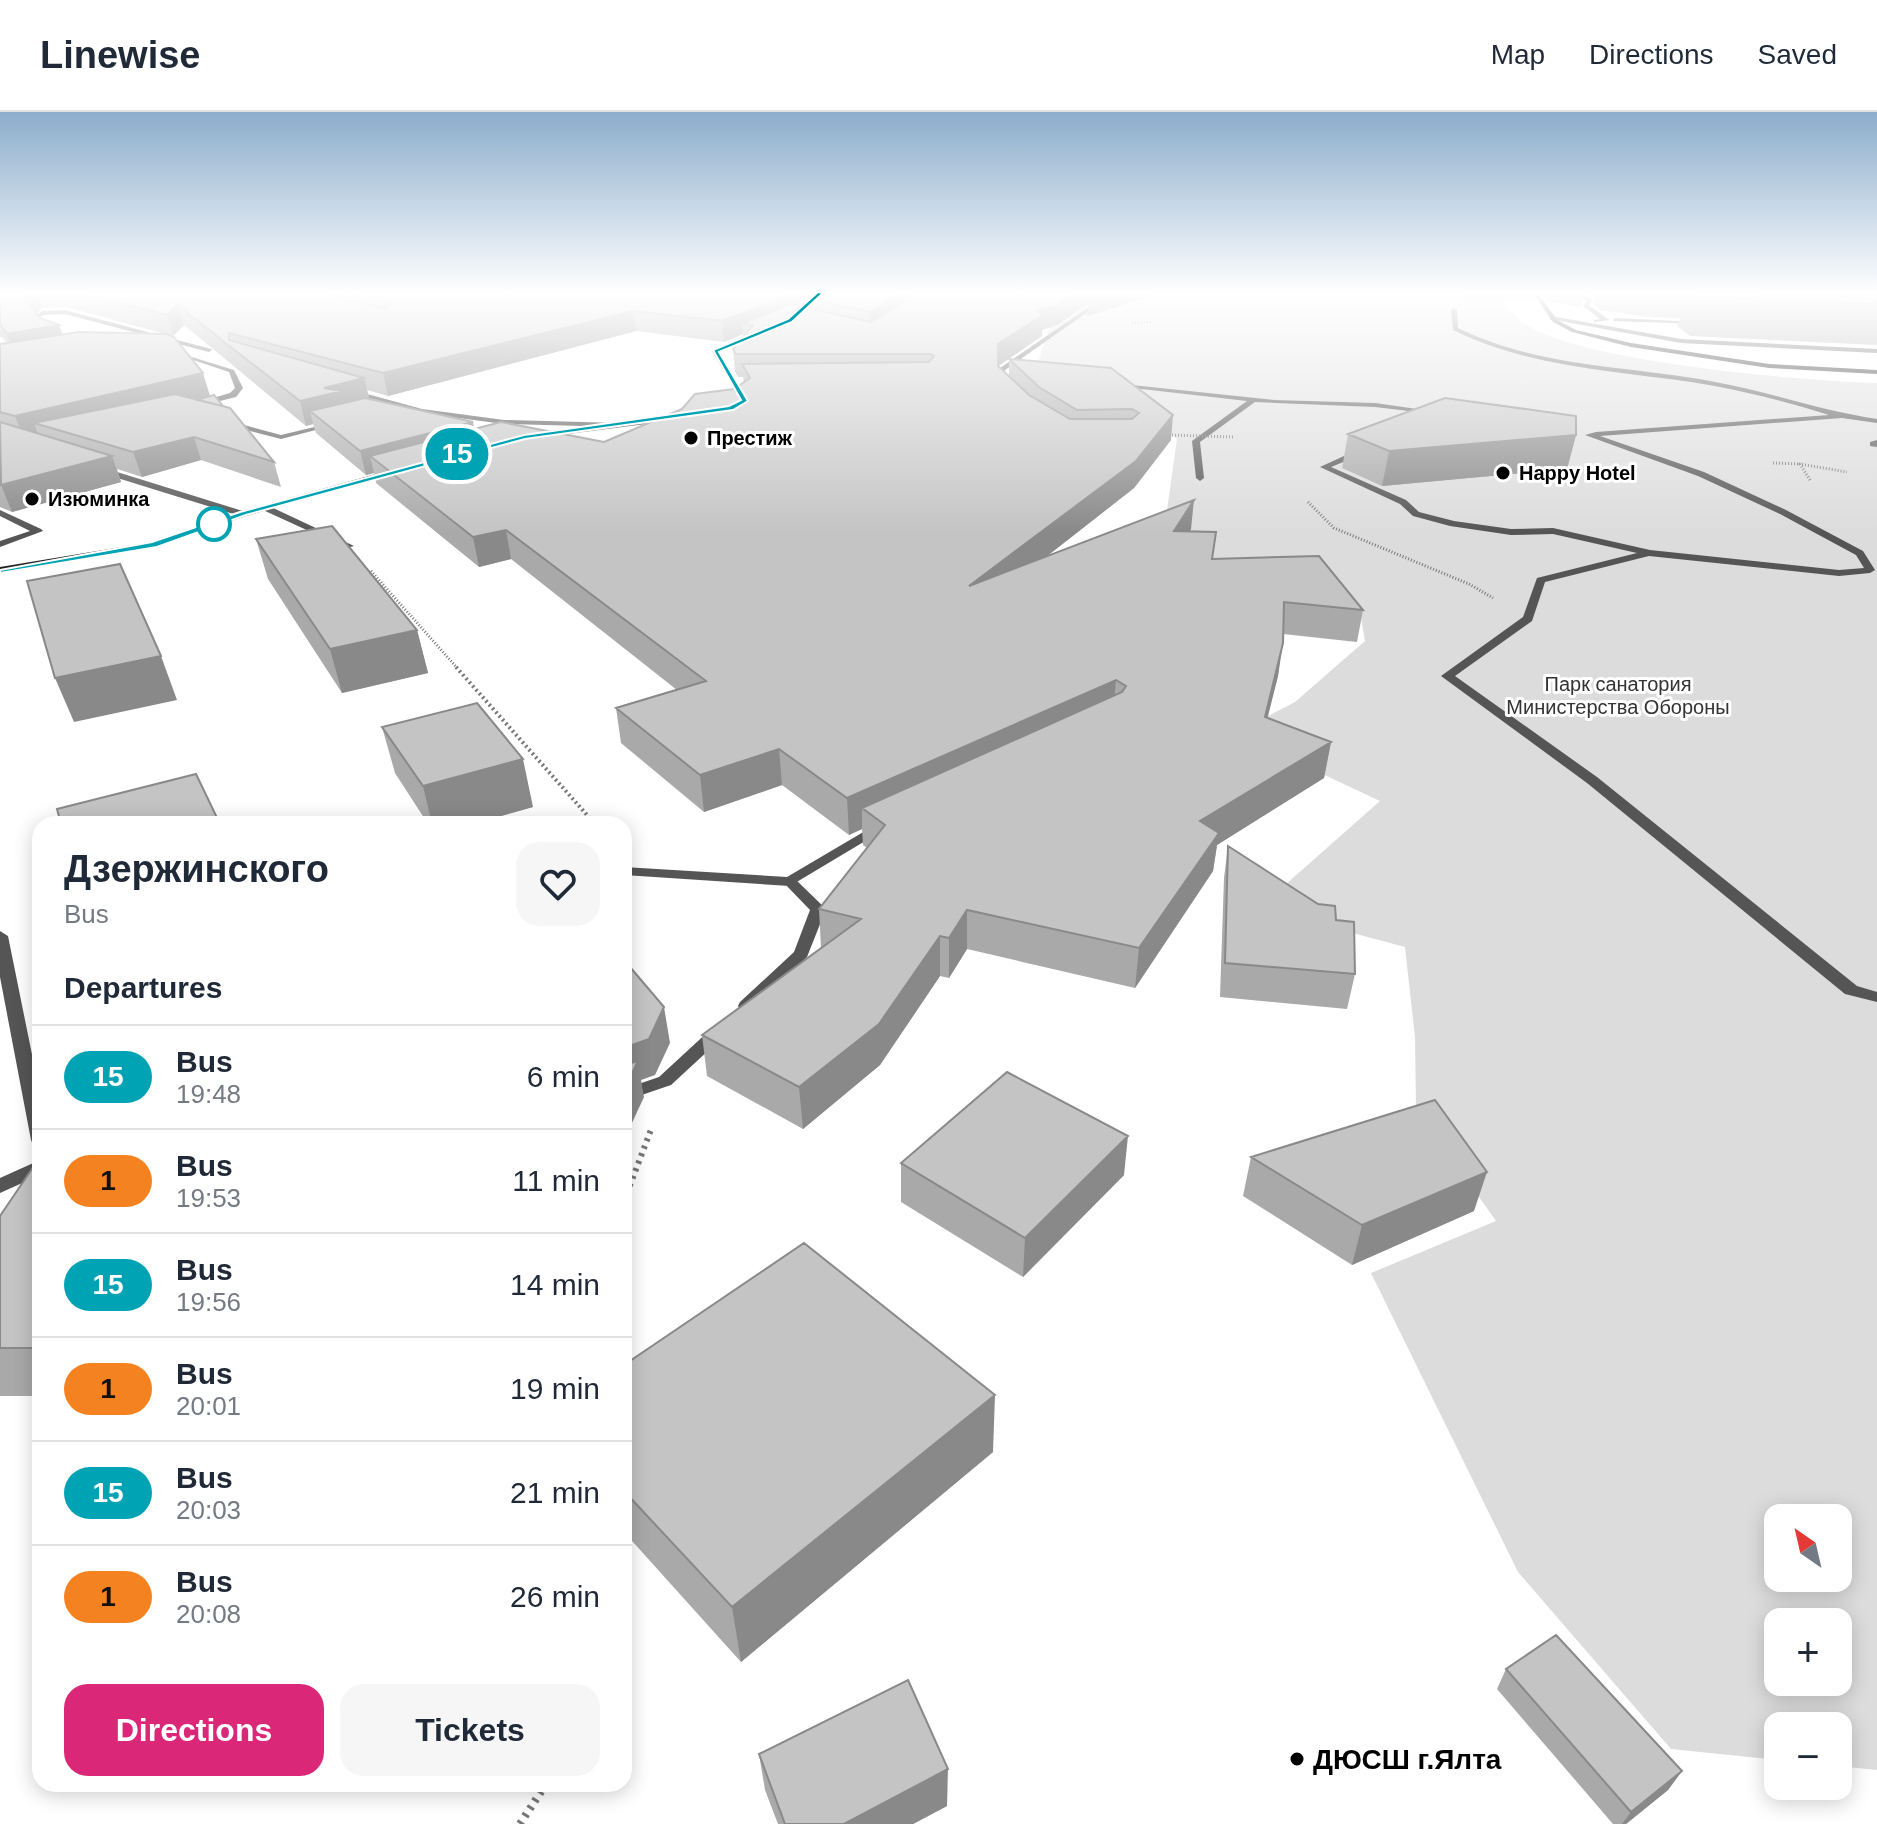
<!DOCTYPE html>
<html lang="en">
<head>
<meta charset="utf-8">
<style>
	:root { --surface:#fff; --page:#f6f6f7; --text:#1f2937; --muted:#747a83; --line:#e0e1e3; --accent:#db2777 }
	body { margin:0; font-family:Helvetica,sans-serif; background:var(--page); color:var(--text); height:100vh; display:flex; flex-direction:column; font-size:30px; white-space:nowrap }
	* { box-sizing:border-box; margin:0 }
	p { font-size:26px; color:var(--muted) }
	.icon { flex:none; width:44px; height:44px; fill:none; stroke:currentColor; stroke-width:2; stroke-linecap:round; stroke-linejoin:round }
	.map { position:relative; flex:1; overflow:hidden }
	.panel { position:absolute; left:32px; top:704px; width:600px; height:976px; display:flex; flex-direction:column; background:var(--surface); border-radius:24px; box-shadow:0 4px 20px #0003 }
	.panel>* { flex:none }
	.badge { padding:0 16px; border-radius:26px; font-size:28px; line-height:52px }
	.needle { width:52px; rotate:326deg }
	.controls { position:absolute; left:1764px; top:1392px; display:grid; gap:16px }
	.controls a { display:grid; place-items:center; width:88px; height:88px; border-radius:16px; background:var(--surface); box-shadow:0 4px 20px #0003; font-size:40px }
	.map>.badge { position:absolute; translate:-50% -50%; box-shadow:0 0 0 4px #fff }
	h2 { padding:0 32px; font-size:30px; line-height:72px }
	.round { display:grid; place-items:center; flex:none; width:84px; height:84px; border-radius:24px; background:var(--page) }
	.head { display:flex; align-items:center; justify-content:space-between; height:136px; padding:0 32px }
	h1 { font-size:38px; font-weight:700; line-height:60px }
	.button { display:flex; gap:16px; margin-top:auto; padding:16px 32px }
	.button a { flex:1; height:92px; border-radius:24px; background:var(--accent); color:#fff; font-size:32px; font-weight:700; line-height:92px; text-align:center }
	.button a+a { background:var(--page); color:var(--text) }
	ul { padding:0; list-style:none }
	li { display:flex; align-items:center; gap:24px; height:104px; padding:0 32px; border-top:2px solid var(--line) }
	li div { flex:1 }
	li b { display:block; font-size:30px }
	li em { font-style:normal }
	li .badge { min-width:88px; font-weight:700; text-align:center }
	header { display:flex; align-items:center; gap:48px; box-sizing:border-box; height:112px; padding:0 40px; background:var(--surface); border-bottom:2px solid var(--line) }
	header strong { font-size:38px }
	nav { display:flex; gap:44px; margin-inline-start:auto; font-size:28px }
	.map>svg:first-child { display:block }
</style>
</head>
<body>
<header>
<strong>Linewise</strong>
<nav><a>Map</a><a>Directions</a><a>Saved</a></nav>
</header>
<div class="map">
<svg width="1877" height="1712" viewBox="0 0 1877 1712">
	<rect width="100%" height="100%" fill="#fff"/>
	<path fill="#dcdcdc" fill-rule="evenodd" d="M1022,181H1497C1504,190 1512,202 1521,209C1572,250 1806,269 1877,271V1658L1838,1654V1614H1778V1648L1671,1637L1518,1460L1371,1161L1496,1109L1416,996L1415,925L1405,835L1259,796L1380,689L1235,621L1295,590L1365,529L1360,500L1160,448L1177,327L1107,270L1036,256L1060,185ZM1778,1406H1838V1466H1778ZM1778,1510H1838V1570H1778Z"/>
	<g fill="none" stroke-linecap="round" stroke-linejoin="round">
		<path stroke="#777" stroke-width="2" stroke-dasharray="1 2" stroke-linecap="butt" d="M1132,211L1151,210"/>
		<path stroke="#777" stroke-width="3" stroke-dasharray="1 2" stroke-linecap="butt" d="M1773,351L1800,352
			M1810,368L1800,352L1847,360
			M1308,390L1334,416L1469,472L1493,486
			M371,459L458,557"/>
		<path stroke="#777" stroke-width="4" stroke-dasharray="2 3" stroke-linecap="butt" d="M456,555L595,712"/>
		<path stroke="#777" stroke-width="6" stroke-dasharray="3 5" stroke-linecap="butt" d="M624,1089L652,1015"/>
		<path stroke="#777" stroke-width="8" stroke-dasharray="3 6" stroke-linecap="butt" d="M520,1712L542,1678L541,1672"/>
		<path fill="#555" fill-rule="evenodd" d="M1109,181H1115L1005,258L1008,276L1001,278L1000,256Z
			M1231,181H1244L1245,182L1242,184Z
			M1567,181L1593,187L1589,193L1609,208L1594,210V208L1600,207L1583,194L1587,189Z
			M1454,196L1457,198L1458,216C1540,256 1622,253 1710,269C1767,279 1821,299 1877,307V311L1842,306L1600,324L1704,360L1786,398L1863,439L1875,458L1870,461L1839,464L1649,444L1545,470L1532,509L1455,564L1597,665L1857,874L1877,880V890L1845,882L1587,671L1441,564L1523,505L1537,466L1637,441L1553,422L1511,423L1450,414L1413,404L1400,392L1320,355L1357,338H1363V342L1331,355L1406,388L1419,400L1454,409L1511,417L1553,416L1650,438L1839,458L1864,456L1856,443L1780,402L1698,364L1585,323L1596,320L1829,303C1784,289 1738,277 1691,270C1609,258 1529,255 1453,218L1451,198Z
			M65,198L211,237L212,238L209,240L65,202L44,203L40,205L51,219L48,221L34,205L42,199Z
			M1551,204L1681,227L1877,237V241L1681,231L1549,207Z
			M1615,206L1699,210L1702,212L1613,209Z
			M169,238L234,258L243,276L236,285L196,295V291L230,281L235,276L229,260L169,240Z
			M1113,271L1274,288L1375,291L1438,300L1434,302L1375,295L1255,290L1200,330L1204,366L1200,369L1196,366L1192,329L1247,289L1115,274Z
			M226,308L281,323L335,310L339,312L281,327L223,312Z
			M1877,328V335L1870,334V330Z
			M0,398L41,417L43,419L0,435V429L30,419L0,404Z
			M882,709L887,710L889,713L887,716L790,774L624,763V755L787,765Z
			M40,1048V1063L0,1081V1066Z"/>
		<path fill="#555" fill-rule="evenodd" d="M349,277L422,297L504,308L620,311L624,313L620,315L504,312L421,301L346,281Z
			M101,355L246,400L248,402L240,404L98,360L97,358Z
			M263,394H269L354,434L346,436L263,398Z
			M790,766L795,767L826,797L807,845L752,898H740L738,894L740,890L794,840L810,798L783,770Z
			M0,819L8,824L40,982V1035L33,1033L31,1028L0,865Z
			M717,916L725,921L723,925L671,973L624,989V977L659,965L711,917Z"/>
		<path fill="#222" fill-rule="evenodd" d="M1533,181H1538L1557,208L1576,218L1631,231L1769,252L1877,258V262L1769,256L1631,235L1572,220L1553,210Z
			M756,221L761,222L719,240L749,289L740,293L736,291L741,288L712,239Z
			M675,304L678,308L536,326L532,324Z
			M390,358L397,360L246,404L157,435L0,461V455L152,430L240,400Z"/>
		<path stroke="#777" stroke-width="3" stroke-dasharray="1 2" stroke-linecap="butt" d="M1169,323L1234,325"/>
	</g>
	<path fill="#a9a9a9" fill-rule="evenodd" d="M0,181H345L347,188H348L347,181H1162L1087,204L1088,192L1057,213L1042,218V224L998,254L1009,264V247L1111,256L1171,328L1134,376L1046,445L1191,417L1189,420L1212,447L1363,498L1357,530L1283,522L1278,564L1267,606L1331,630L1324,666L1217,733L1213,759L1135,876L967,837L949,866L940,864L880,953L803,1017L707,964L702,923L821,836L819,797L867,736L863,733L862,717L849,723L782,673L704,700L621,631L616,596L677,578L511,447L479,455L376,371L374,361L366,363L316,321L313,312L306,314L184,213L173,224L66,195L42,196L37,202L40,206L62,222L210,284L223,294L274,350L281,375L201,348L142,365L117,357L121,370L12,400L0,395V232L7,231L2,225H0ZM636,219L724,230L743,222V225L733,237L735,260L738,265H743L744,270L734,277L604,330L474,317L369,286L367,278L388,284Z
		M1457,181H1535L1534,187H1468Z
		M1541,181H1877V233L1690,224L1677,214L1680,206L1649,205L1600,198L1593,192L1594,184L1584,182L1580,195L1548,189Z
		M1348,322L1576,323L1567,357L1382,374L1342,356Z
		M256,427L417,518L428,561L342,581L268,467Z
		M382,615L533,695L472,712H428L395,661Z
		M1228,734L1336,808L1355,862L1347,897L1220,885L1224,766Z
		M40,1045V1284H0V1104Z
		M1251,1045L1474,1099L1352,1153L1243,1084Z
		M901,1051L1124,1063L1023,1165L901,1090Z
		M624,1253L993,1340L741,1550L624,1420Z
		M1506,1557L1682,1659L1668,1678L1626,1712H1613L1497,1577Z
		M759,1642L947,1694L913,1712H778L765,1678Z"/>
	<path fill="#898989" d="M30,181H37L42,196L32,207L24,187Z
		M345,181L347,190L324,182Z
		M789,181H805L799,185L800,192L786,204L753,213L742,212L743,222L724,230L722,209Z
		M900,181H903V199L870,221V200Z
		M1076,181H1162L1087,204L1088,192L1057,213L1042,218V224L997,255L998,232L1037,199Z
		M177,193L184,213L173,224L167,203Z
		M633,199L636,219L388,284L383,261Z
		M59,213L67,234L15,244L7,222Z
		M203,261L210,284L63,320L34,311L39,325L25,329L15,304Z
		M364,266L370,289L310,299L313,312L306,314L300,289L324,276Z
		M1173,303L1171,328L1134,376L969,505V474Z
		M473,310L477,333L370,344L374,361L366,363L360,339Z
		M1576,323L1567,357L1382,374L1389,339Z
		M194,325L201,348L142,365L133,340Z
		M112,344L121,370L12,400L1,373Z
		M1194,388L1191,417L1171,449L1174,419Z
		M506,418L511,447L479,455L473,425Z
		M417,518L428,561L342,581L330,537Z
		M1283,531L1278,564L1259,640L1265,605Z
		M161,544L177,588L74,610L55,566Z
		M1116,568L1113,602L862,696V717L849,723L847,686Z
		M1331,630L1324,666L1217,733L1213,759L1135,876L1139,836L1200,709Z
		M779,637L782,673L704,700L700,663Z
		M523,647L533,695L472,712H432L423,674Z
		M967,798V837L949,866V826Z
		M940,824V864L880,953L803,1017L799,975Z
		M664,895L670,931L655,963L641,968L644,985L624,1028V936Z
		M1128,1024L1124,1063L1023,1165L1025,1126Z
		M1487,1060L1474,1099L1352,1153L1362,1113Z
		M995,1283L993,1340L741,1550L732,1495Z
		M948,1657L947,1694L913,1712H844Z
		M1682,1659L1668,1678L1626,1712H1622L1631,1700Z"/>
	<path fill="#c4c4c4" stroke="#898989" stroke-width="2" d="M0,181H30L24,187L40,206L59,213L7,222L0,212Z
		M82,181H324L385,197L390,193L388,189L354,181H789L785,185L722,209L633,199L383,261L229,221V228L364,266L324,276L342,279L300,289L177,193L167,203Z
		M804,181H900L870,200L799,185Z
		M1076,181L1058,193L1037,199L1043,203L998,232V254L1029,283L1070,307H1132L1139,301L1132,297L1077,298L1039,275L1009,247L1111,256L1173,303L1136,349L969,474L1194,388L1174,419L1216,420L1212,447L1319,444L1363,498L1284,490L1283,531L1265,605L1331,630L1200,709L1219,721L1139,836L967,798L949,826L940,824L879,912L799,975L702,923L861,807L819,797L885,713L862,696L1122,580L1126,574L1116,568L847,686L779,637L700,663L616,596L706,569L506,418L473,425L370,344L501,310L604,330L682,297L695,282L734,277L750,266L742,252L929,250L934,244L931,242H736L733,237L753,213L742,212L791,192L871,210L911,186L912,181Z
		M1697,181L1877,182V192L1702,185Z
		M79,220L166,222L174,225L203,261L15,304L0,300V232Z
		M175,282L230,296L274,350L194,325L133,340L34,311Z
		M214,283L223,294L197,288Z
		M365,286L473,310L360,339L310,299Z
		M1445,286L1576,304V323L1389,339L1348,322Z
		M0,310L112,344L1,373Z
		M332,414L417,518L330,537L256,427Z
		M120,452L161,544L55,566L27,469Z
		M477,591L523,647L423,674L382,615Z
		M196,662L220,712H61L57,697Z
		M1228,734L1318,792L1335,794L1336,808L1354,810L1355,862L1225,851Z
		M624,848L664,895L649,927L624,936Z
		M638,949L624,978V953Z
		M1007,960L1128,1024L1025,1126L901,1051Z
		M1435,988L1487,1060L1362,1113L1251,1045Z
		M40,1045V1236H0V1104Z
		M804,1131L995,1283L732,1495L624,1379V1253Z
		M1556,1523L1682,1659L1631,1700L1506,1557Z
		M908,1568L948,1657L844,1712H785L759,1642Z"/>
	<linearGradient id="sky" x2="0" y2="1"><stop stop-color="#8cadcc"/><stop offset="0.43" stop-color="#fff"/><stop offset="1" stop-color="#fff" stop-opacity="0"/></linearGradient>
	<rect width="1877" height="421" fill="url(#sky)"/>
	<path fill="#00a3b4" stroke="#fff" stroke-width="2" d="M818,180L823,181L792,210L719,240L748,289L733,298L525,327L246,403L157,435L0,461V458L152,430L240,400L524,323L729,294L741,288L713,238L788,207Z"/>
	<g fill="#000" stroke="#fff" stroke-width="3">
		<circle cx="691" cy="326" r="8"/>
		<circle cx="1503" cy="361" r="8"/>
		<circle cx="32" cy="387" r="8"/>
		<circle cx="1297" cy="1647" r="8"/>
	</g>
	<circle fill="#fff" stroke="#00a3b4" stroke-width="4" cx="214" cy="412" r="16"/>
	<g text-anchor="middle" stroke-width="6" stroke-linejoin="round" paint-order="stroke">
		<g font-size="20" font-weight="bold" fill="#000" stroke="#fff" text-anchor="start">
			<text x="707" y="333">Престиж</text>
			<text x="1519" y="368">Happy Hotel</text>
			<text x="48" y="394">Изюминка</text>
		</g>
		<g font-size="20" fill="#333" stroke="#fff">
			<text x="1618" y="579">Парк санатория<tspan x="1618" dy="23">Министерства Обороны</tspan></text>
		</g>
		<g font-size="28" font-weight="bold" fill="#000" stroke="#fff" text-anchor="start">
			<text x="1313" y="1657">ДЮСШ г.Ялта</text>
		</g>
	</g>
</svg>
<div class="controls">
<a><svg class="needle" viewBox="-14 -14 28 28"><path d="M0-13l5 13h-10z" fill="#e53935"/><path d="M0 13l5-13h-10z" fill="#747a83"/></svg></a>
<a>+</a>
<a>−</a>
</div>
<b class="badge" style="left:457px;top:342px;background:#00a3b4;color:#fff">15</b>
<section class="panel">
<div class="head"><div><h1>Дзержинского</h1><p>Bus</p></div><a class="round"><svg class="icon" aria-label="heart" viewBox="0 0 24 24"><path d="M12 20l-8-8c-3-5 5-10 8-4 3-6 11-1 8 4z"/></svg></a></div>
<h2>Departures</h2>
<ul>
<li><span class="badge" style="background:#00a3b4;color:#fff">15</span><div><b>Bus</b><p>19:48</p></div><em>6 min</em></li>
<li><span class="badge" style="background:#f58220;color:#111">1</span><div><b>Bus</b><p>19:53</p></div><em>11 min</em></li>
<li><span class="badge" style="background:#00a3b4;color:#fff">15</span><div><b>Bus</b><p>19:56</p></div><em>14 min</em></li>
<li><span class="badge" style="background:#f58220;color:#111">1</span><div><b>Bus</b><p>20:01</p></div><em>19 min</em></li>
<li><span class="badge" style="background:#00a3b4;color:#fff">15</span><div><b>Bus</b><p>20:03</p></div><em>21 min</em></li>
<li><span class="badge" style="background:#f58220;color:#111">1</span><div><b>Bus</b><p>20:08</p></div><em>26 min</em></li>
</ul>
<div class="button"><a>Directions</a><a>Tickets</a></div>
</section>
</div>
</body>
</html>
